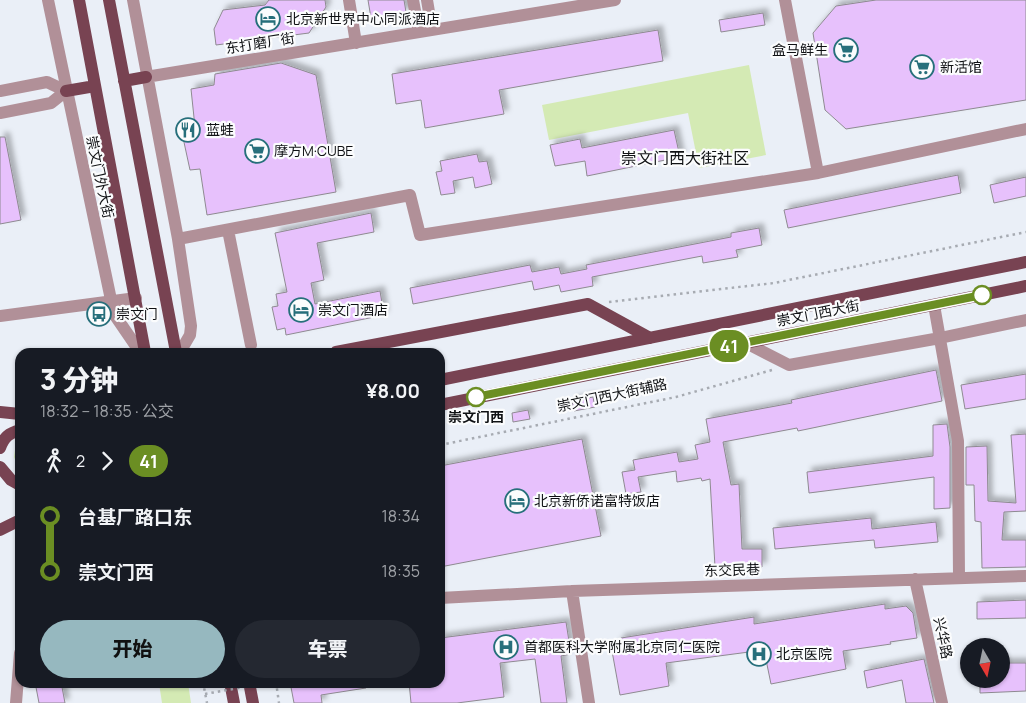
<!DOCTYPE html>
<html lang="zh">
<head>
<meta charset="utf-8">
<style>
	:root { --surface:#171b24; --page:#242831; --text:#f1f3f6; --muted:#9ea1a6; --accent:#96b8bf }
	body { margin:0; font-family:Manrope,"Noto Sans SC",sans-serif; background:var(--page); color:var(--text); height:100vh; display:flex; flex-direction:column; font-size:19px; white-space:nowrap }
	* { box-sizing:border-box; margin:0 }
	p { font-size:16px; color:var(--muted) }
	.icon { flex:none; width:28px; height:28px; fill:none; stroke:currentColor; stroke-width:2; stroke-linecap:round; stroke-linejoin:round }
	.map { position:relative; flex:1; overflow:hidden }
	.panel { position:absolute; left:15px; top:348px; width:430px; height:340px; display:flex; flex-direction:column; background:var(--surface); border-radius:15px; box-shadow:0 1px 4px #0004 }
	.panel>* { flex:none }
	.badge { padding:0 10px; border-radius:16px; font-size:18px; line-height:32px }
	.needle { width:32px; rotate:171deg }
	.fabs { position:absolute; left:960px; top:638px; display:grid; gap:10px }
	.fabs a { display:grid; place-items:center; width:50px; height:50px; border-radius:50%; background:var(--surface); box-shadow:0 1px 4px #0004; font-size:25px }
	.map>.badge { position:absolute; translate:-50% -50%; box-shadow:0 0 0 2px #fff }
	.legs { display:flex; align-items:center; gap:8px; height:55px; padding:0 25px; font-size:16px }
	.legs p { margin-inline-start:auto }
	.headline { display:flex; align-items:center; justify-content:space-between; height:85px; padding:0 25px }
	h1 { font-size:28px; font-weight:800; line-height:38px }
	.primary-button { display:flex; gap:10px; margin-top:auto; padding:10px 25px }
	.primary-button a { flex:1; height:58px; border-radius:30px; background:var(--accent); color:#111; font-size:20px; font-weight:800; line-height:58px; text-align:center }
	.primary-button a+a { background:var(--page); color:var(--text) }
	ul { padding:0 25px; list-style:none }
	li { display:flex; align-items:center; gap:18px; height:55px; font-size:19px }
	li i { display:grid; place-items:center; width:8px; height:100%; margin:0 6px; background:currentColor }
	li i::after { content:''; width:12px; height:12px; margin:-6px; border:4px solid; border-radius:50%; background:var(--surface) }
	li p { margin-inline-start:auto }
	li:first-child i { background:linear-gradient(#0000 50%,currentColor 0) }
	li:last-child i { background:linear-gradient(currentColor 50%,#0000 0) }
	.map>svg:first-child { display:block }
</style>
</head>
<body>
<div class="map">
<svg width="1026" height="703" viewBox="0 0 1026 703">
	<defs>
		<filter id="shadow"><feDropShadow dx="4.5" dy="-4.5" stdDeviation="2.5" flood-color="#0004"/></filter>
	</defs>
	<rect width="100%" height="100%" fill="#eaeff7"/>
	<path fill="#d4eab4" d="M749,65L766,155L699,168L688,113L549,140L542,105Z
		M20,447V472L14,457L15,450Z
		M159,683H188L191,703H162Z"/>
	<path fill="#e7c1fc" stroke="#8e8a91" filter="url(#shadow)" d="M269,0H325L326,7L309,33L216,45L214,29L223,10L265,5Z
		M368,0H404L406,12L371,18Z
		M876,0H1026V100L846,129L825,110L813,33L836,6Z
		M763,13L765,25L721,32L719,20Z
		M658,30L663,61L499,90L504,114L425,128L421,100L396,104L392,74Z
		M281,63L316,75L336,192L207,215L200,169L190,170L182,133L195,127L191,89L214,85L215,74Z
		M674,130L680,157L587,176L585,161L555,166L550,145L580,139L582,148Z
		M0,137H5L21,220L0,224Z
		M477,154L479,162L487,161L492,184L475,188L473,177L453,181L455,193L441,195L436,172L442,171L440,161Z
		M958,175L961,193L788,228L784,210Z
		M1026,177V196L994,203L990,185Z
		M371,213L374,232L317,243L324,280L311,283L315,304L380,291L384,315L286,335L285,328L277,330L272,307L278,306L276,294L287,292L275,233Z
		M759,228L762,245L736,250L738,257L703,263L702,256L592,277L593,286L561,292L559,285L534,290L532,281L413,304L410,288L530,265L532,272L559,267L561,274L587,269L586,265L731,237V233Z
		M936,370L942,401L798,431L797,428L723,442L731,485L739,484L742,549H762V567H715L710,479L702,481L701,478L677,482L676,471L638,477L641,492L626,494L622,472L635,470L633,460L677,452L679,462L698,459L695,445L710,442L706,419L792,403L791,400Z
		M1026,374V399L965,409L961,385Z
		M593,397L595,407L574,411L572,401Z
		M528,410L530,419L513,422L512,413Z
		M947,424L950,447V508L934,509V477L809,493L807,472L933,456V425Z
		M1026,434V511L1004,512L1002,540H1026V567L982,568L981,522L975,521L974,485H966V447L987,446L988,501L1016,503L1011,435Z
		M582,439L601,536L440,567V466Z
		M871,518L872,529L936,522L938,542L875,548L874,540L775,549L773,528Z
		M1026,600V618L977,619V602Z
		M885,604V609L906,606L913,613L917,638L890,642L891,644L843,651L846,669L771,684L764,650L666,663L669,686L620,695L612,651L621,638L754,617V624Z
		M566,622L571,654L561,656L567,703H541L535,659L500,663L504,697L457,703H411L409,682H440V638Z
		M924,659L934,703H906L902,680L867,688L864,671Z
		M1001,663H1026V691L980,693V679H1001Z
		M35,682H61L65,703H39Z
		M290,682H365L366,688L321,695L322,703H294Z"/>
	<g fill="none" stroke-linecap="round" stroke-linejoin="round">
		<path stroke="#a7abb2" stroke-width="2.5" stroke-dasharray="2.5 4" stroke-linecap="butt" d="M609,302L774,283L1026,232
			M440,445L676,397L772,370
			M203,682L207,703
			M276,682L279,703"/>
		<path stroke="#b19098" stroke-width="12" d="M48,0L114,314L140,352
			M133,0L178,239L191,326L190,335L180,352
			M349,0L356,43
			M413,0L419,32
			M427,0L432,30
			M785,0L818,173
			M146,77L615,0
			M0,91L47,82L66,91L51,103L0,113
			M228,230L251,345
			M178,239L410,195L420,235L818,173L1026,129
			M934,305L958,441L959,577
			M0,316L136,298
			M746,343L789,365L940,338L1026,320
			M915,579L942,703
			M572,591L589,703
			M440,598L572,591L1026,576
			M16,703L20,653"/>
		<path stroke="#784352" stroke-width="12" d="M79,0L145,352
			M109,0L176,352
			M124,81L146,77
			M66,91L95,86
			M336,352L588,304L650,338
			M440,380L1026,262
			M440,405L1026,286
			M0,412L20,414
			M0,448C4,437 9,433 20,430
			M0,467L11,480L20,485
			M0,530L20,520
			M230,682L234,703
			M249,682L253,703"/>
		<path stroke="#a7abb2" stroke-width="2.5" stroke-dasharray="2.5 4" stroke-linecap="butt" d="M205,694L272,682"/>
	</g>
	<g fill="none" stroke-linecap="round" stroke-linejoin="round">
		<g stroke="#fff" stroke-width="11">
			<path id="line-1" d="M476,397L982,295"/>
		</g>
		<use href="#line-1" stroke="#6b8e23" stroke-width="8"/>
	</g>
	<defs>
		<g id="hotel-ring" transform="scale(1.25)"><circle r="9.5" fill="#fbfcfd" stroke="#276f7b" stroke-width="1.5"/><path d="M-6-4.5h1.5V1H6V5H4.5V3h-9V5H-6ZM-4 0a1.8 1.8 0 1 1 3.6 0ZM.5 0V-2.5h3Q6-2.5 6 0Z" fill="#276f7b"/></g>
		<g id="supermarket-ring" transform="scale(1.25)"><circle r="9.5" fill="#fbfcfd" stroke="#276f7b" stroke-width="1.5"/><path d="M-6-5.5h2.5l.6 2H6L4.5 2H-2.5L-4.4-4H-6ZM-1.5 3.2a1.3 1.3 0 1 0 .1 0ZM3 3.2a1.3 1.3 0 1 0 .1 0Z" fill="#276f7b"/></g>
		<g id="restaurant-ring" transform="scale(1.25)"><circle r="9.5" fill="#fbfcfd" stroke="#276f7b" stroke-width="1.5"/><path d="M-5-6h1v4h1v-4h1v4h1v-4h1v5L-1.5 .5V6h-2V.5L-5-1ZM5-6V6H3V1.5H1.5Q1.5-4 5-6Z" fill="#276f7b"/></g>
		<g id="bus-ring" transform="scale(1.25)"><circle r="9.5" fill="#fbfcfd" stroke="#276f7b" stroke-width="1.5"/><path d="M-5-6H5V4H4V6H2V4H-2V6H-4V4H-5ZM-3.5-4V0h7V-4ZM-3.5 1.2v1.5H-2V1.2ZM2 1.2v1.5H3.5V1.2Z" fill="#276f7b"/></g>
		<g id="hospital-ring" transform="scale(1.25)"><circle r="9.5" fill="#fbfcfd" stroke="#276f7b" stroke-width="1.5"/><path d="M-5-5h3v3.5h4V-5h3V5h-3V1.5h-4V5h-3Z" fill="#276f7b"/></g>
	</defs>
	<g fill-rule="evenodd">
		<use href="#hotel-ring" x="268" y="19"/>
		<use href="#supermarket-ring" x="846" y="50"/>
		<use href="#supermarket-ring" x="922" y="67"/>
		<use href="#restaurant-ring" x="188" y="130"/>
		<use href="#supermarket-ring" x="257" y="151"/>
		<use href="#hotel-ring" x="301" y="310"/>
		<use href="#bus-ring" x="99" y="314"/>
		<use href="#hotel-ring" x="517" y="501"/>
		<use href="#hospital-ring" x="506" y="647"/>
		<use href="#hospital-ring" x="759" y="654"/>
	</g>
	<g fill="#fff" stroke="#6b8e23" stroke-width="2.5">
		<circle cx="982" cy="295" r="9"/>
		<circle cx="476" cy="397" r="9"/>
	</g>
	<g text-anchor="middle" stroke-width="4.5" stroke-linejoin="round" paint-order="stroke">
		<g font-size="14" fill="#0f1114" stroke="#fbfcfd" text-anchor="start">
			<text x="286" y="24">北京新世界中心同派酒店</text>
			<text x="828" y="55" text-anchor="end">盒马鲜生</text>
			<text x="940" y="72">新活馆</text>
			<text x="206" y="135">蓝蛙</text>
			<text x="274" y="156">摩方M·CUBE</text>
			<text x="318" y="315">崇文门酒店</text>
			<text x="116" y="319">崇文门</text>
			<text x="534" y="506">北京新侨诺富特饭店</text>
			<text x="524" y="652">首都医科大学附属北京同仁医院</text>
			<text x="776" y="659">北京医院</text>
		</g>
		<g font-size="14" fill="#0f1114" stroke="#fbfcfd">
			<text transform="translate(260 43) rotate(-9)" y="5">东打磨厂街</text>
			<text transform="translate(100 177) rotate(78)" y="5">崇文门外大街</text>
			<text transform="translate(818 313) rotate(-11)" y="5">崇文门西大街</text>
			<text transform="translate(612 395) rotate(-12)" y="5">崇文门西大街辅路</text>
			<text transform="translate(732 570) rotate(-2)" y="5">东交民巷</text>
			<text transform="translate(943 638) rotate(78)" y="5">兴华路</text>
		</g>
		<g font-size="14" font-weight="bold" fill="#0f1114" stroke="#fbfcfd">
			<text x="476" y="422">崇文门西</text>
		</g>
		<g font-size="16" fill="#0f1114" stroke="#fbfcfd">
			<text x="685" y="164">崇文门西大街社区</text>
		</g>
	</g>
</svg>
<div class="fabs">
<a><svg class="needle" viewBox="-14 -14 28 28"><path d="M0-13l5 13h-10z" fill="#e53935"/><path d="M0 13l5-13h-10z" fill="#9ea1a6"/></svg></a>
</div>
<b class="badge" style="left:729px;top:346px;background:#6b8e23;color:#fff">41</b>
<section class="panel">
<div class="headline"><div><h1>3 分钟</h1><p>18:32 – 18:35 · 公交</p></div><b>¥8.00</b></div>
<div class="legs"><svg class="icon" aria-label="walk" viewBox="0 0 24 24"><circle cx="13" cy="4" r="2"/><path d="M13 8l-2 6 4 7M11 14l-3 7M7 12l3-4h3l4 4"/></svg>2<svg class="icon" aria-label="forward" viewBox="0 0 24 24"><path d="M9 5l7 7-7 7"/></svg><b class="badge" style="background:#6b8e23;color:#fff">41</b></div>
<ul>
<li><i style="color:#6b8e23"></i><b>台基厂路口东</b><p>18:34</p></li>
<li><i style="color:#6b8e23"></i><b>崇文门西</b><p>18:35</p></li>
</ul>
<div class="primary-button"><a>开始</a><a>车票</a></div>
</section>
</div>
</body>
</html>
